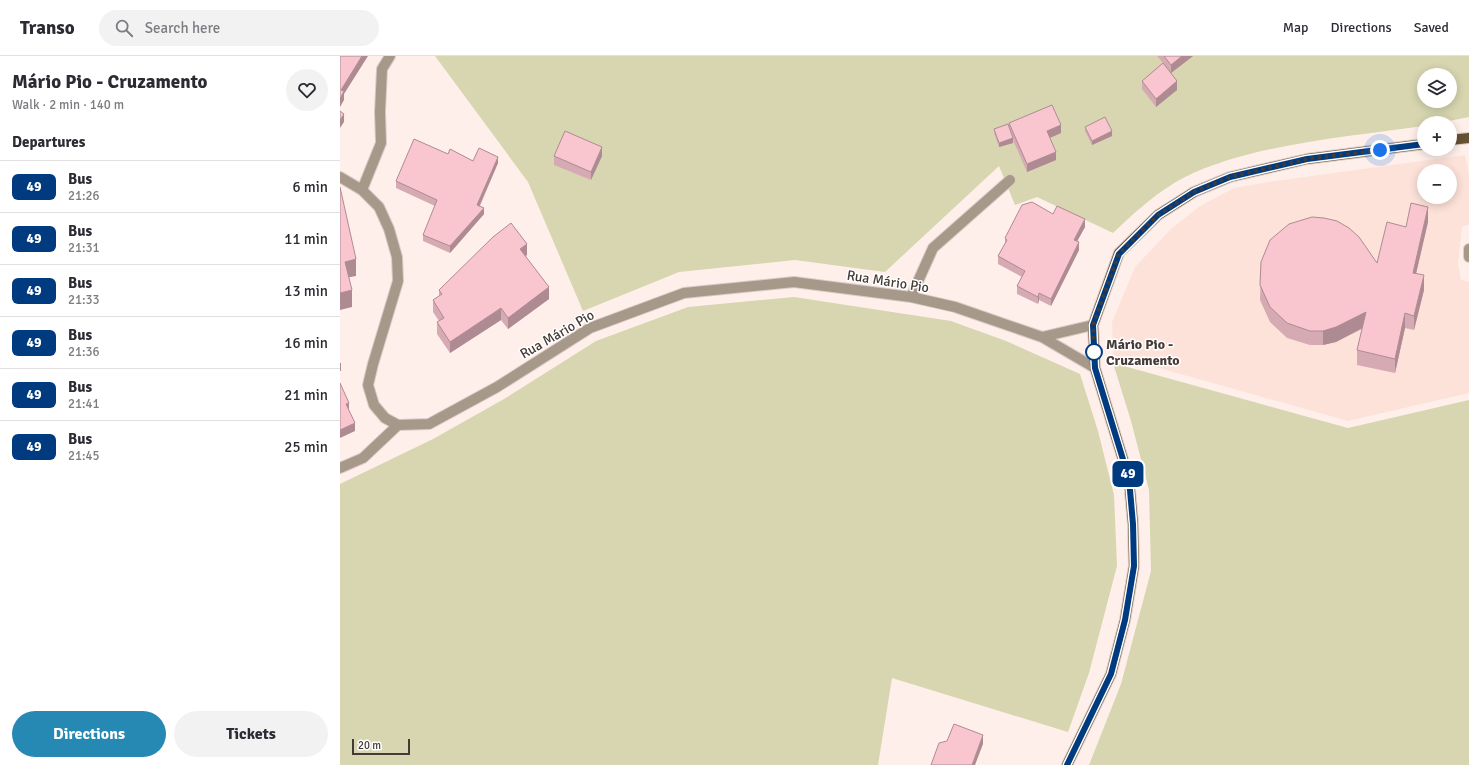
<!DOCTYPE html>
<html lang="en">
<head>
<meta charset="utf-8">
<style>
	:root { --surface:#fff; --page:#f2f2f3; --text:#2b2b33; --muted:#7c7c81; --line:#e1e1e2; --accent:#2689b3 }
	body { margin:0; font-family:Signika,sans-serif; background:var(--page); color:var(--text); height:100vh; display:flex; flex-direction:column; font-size:15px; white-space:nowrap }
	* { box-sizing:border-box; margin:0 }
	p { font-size:13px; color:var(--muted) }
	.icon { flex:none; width:22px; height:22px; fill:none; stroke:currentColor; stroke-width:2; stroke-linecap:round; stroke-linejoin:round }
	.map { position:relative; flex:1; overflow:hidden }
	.sheet { display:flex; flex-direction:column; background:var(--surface); width:340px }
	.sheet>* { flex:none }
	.badge { padding:0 8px; border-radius:6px; font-size:14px; line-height:26px }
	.buttons { position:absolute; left:1077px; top:12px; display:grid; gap:8px }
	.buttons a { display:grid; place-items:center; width:40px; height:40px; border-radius:50%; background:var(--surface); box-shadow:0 2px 10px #0003; font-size:20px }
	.scale { position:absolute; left:12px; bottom:10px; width:58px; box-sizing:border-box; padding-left:4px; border:2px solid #443a36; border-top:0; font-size:11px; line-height:14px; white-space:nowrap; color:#443a36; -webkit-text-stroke:3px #fff; paint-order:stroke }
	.you { position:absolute; width:20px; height:20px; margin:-10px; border:3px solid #fff; border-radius:50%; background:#1a73e8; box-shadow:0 0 0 6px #1a73e833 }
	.map>.badge { position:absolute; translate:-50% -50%; box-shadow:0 0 0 2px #fff }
	h2 { padding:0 12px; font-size:15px; line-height:36px }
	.round { display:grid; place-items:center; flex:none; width:42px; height:42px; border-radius:21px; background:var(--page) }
	.headline { display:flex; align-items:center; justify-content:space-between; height:68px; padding:0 12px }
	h1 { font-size:19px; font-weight:700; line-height:30px }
	.action { display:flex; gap:8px; margin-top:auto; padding:8px 12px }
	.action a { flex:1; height:46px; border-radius:24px; background:var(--accent); color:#fff; font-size:16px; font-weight:700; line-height:46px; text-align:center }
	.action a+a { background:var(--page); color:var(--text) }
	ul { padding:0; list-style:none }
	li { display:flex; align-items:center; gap:12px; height:52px; padding:0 12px; border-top:1px solid var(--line) }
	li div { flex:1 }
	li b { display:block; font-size:15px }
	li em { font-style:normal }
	li .badge { min-width:44px; font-weight:700; text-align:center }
	header { display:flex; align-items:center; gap:24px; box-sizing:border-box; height:56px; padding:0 20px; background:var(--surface); border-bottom:1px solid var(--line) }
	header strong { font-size:19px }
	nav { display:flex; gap:22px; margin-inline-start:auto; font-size:14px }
	.search { width:280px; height:36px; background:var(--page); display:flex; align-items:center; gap:10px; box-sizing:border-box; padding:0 14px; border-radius:22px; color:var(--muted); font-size:15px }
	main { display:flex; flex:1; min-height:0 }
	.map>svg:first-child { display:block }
</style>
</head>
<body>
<header>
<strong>Transo</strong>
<div class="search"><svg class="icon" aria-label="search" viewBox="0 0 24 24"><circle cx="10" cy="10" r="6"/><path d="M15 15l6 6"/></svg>Search here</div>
<nav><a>Map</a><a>Directions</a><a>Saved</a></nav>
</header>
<main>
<section class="sheet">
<div class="headline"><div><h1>Mário Pio - Cruzamento</h1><p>Walk · 2 min · 140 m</p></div><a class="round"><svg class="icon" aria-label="heart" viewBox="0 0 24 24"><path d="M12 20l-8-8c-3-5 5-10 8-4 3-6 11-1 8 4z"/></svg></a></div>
<h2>Departures</h2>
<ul>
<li><span class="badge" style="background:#003b80;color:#fff">49</span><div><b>Bus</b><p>21:26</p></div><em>6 min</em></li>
<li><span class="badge" style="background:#003b80;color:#fff">49</span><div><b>Bus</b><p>21:31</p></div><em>11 min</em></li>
<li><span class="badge" style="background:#003b80;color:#fff">49</span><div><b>Bus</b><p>21:33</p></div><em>13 min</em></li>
<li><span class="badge" style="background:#003b80;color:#fff">49</span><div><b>Bus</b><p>21:36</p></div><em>16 min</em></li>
<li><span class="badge" style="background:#003b80;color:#fff">49</span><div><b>Bus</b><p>21:41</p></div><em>21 min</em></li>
<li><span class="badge" style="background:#003b80;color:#fff">49</span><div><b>Bus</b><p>21:45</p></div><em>25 min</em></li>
</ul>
<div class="action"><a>Directions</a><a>Tickets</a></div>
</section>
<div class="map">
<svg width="1129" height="709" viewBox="0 0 1129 709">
	<rect width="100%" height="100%" fill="#ffefea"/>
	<path fill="#fde2d9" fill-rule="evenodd" d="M1125,99L1129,119V169L1122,170L1118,208L1121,224L1129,226V337L1008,365L773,299L772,266L795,211L831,173L860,150L894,132L929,126ZM1084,115H1110V141H1084Z"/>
	<path fill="#d7d6b0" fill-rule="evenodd" d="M95,0H1129V61L1099,67H1084L1083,70C1007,81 913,88 845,121C818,135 795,156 773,177L697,141L675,149L659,110L545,216L455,204L339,216L243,255L188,126ZM1084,19H1110V45H1084Z
		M454,241L611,265L666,285L740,318L758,375L774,439L777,510L749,617L728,676L552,622L538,709H0V428L93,383L164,343L256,285L348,251Z
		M773,307L1008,372L1129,344V709H749L781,628L811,515L809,434L791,365Z"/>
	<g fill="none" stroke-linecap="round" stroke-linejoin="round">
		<g stroke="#dacbc6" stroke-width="12">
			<path id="minor" d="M0,121L22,134L39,151L49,173L57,201L58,225L33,308L28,329L34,349L45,362L58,369L89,368L157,331L250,272L344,237L454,226L571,241L615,251L702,281L755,312
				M22,134L41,87L40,56L42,13L50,0
				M1129,193V201
				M571,241L593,192L670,124
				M702,281L753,269
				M0,412L23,402L58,369"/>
		</g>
		<g stroke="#dacbc6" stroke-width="12">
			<path id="major" d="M1110,84L1129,82
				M727,709L771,618L785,564L794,510L793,468L789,423L755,312L753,269L779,197L818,159L854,136L890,121L967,103L1084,88"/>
		</g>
		<use href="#minor" stroke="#a6998a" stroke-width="10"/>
		<use href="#major" stroke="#665135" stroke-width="10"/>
	</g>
	<path fill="#d6aab3" d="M817,0H853L831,17L837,34L816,51L802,33V25L823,7Z
		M669,67L721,77L710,82L716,104L687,116L673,84V87L659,91L654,77V73L669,71Z
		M745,71L772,80L752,89L745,75Z
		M108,98L133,105L158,107L140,150L144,158L110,197L83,185V179L95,150L56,132V125Z
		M214,100H262L251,124L214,109Z
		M713,158L745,171L737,185L739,194L711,250L699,244L698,248L677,238V230L682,221L658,208V200L665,188V182Z
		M1088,166L1076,217L1084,234L1074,274L1065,272L1055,317L1017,309V294L1022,273L996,286L983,289H970L947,282L930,266L920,244L921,206L1037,207L1066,171Z
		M187,199L186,200L209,243L168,273L161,264L110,297L97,278V266L99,265L93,256V244L99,240V234Z"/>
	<path fill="#ae8b92" d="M22,0H28L4,38V44L0,51V43L1,34Z
		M842,0H853L831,17V9Z
		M837,25V34L816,51V43Z
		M4,58V66L0,72V64Z
		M721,69V77L707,83V75Z
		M772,75V80L752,89V85Z
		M673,82V87L659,91V87Z
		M262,91V100L251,124V116Z
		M716,96V104L687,116V108Z
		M158,101V107L137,155V149Z
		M1088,151V166L1073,231V217Z
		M144,152V158L110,197V190Z
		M745,163V171L734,191V184Z
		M739,186V194L711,250V243Z
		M187,188V199L180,204V193Z
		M16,203V220L5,222V206Z
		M1084,219V234L1074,274V260Z
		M209,231V243L168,273V262Z
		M12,234V251L0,254V237Z
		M699,237V244L698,248V241Z
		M161,252V264L110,297V286Z
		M1026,256V270L996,286L983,289V275Z
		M1065,257V272L1055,317V303Z
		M0,307H1V315H0Z
		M9,347V355L6,348Z
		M15,367V375L0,382V374Z
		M643,679V688L635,709H632Z"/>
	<path fill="#f9c6d0" stroke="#ae8b92" d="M0,0H22L1,34L4,35L0,43Z
		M824,0H842L831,9Z
		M823,7L837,25L816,43L802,25Z
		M712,49L721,69L707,75L716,96L687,108L669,67Z
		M0,55L4,58L0,64Z
		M765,61L772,75L752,85L745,71Z
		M668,68L673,82L659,87L654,73Z
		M225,75L262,91L251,116L214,100Z
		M74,83L108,98L110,93L133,105L139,92L158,101L137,149L144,152L110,190L83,179L97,144L56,125Z
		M0,131L16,203L5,206L12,234L0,237Z
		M692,146L713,158L717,150L745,163L734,184L739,186L711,243L699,237L698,241L677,230L685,215L658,200L667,184L665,182L682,149Z
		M1071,147L1088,151L1073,217L1084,219L1074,260L1065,257L1055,303L1017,294L1026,256L996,271L983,275H970L947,267L930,251L920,229L921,206L930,184L949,168L972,161L984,162L997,165L1009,172L1019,181L1037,207L1047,166L1066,171Z
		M171,167L187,188L180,193L209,231L168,262L161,252L110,286L97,266L104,262L93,244L102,238L99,234L153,181Z
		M0,327L9,347L6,348L15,367L0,374Z
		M614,668L643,679L632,709H591L599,687L607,685Z"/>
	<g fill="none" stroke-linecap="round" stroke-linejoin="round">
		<g stroke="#fff" stroke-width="9">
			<path id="line" d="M727,709L771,618L785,564L794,510L793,468L789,423L755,312L753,269L779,198L818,159L854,136L890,121L967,103L1084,88"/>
		</g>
		<use href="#line" stroke="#003b80" stroke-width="6"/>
		<path stroke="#443a36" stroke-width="4" stroke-dasharray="0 7.2" d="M754,296L753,269L779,198L818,159L854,136L890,121L967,103L1040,94"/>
	</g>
	<circle fill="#fff" stroke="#003b80" stroke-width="2" cx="754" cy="296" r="8"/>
	<g text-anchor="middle" stroke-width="3" stroke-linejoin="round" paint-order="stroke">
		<g font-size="14" fill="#443a36" stroke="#fff">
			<text transform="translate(548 225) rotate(9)" y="5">Rua Mário Pio</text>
			<text transform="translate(217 278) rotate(-30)" y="5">Rua Mário Pio</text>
		</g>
		<g font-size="14" font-weight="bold" fill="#443a36" stroke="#fff" text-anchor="start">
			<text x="766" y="293">Mário Pio -<tspan x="766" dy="16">Cruzamento</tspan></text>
		</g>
	</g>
</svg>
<div class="buttons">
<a><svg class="icon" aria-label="layers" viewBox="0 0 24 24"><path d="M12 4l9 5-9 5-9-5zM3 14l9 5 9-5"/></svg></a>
<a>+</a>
<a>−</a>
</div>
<div class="scale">20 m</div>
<div class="you" style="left:1040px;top:94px"></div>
<b class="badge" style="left:788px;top:418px;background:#003b80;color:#fff">49</b>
</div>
</main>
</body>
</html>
